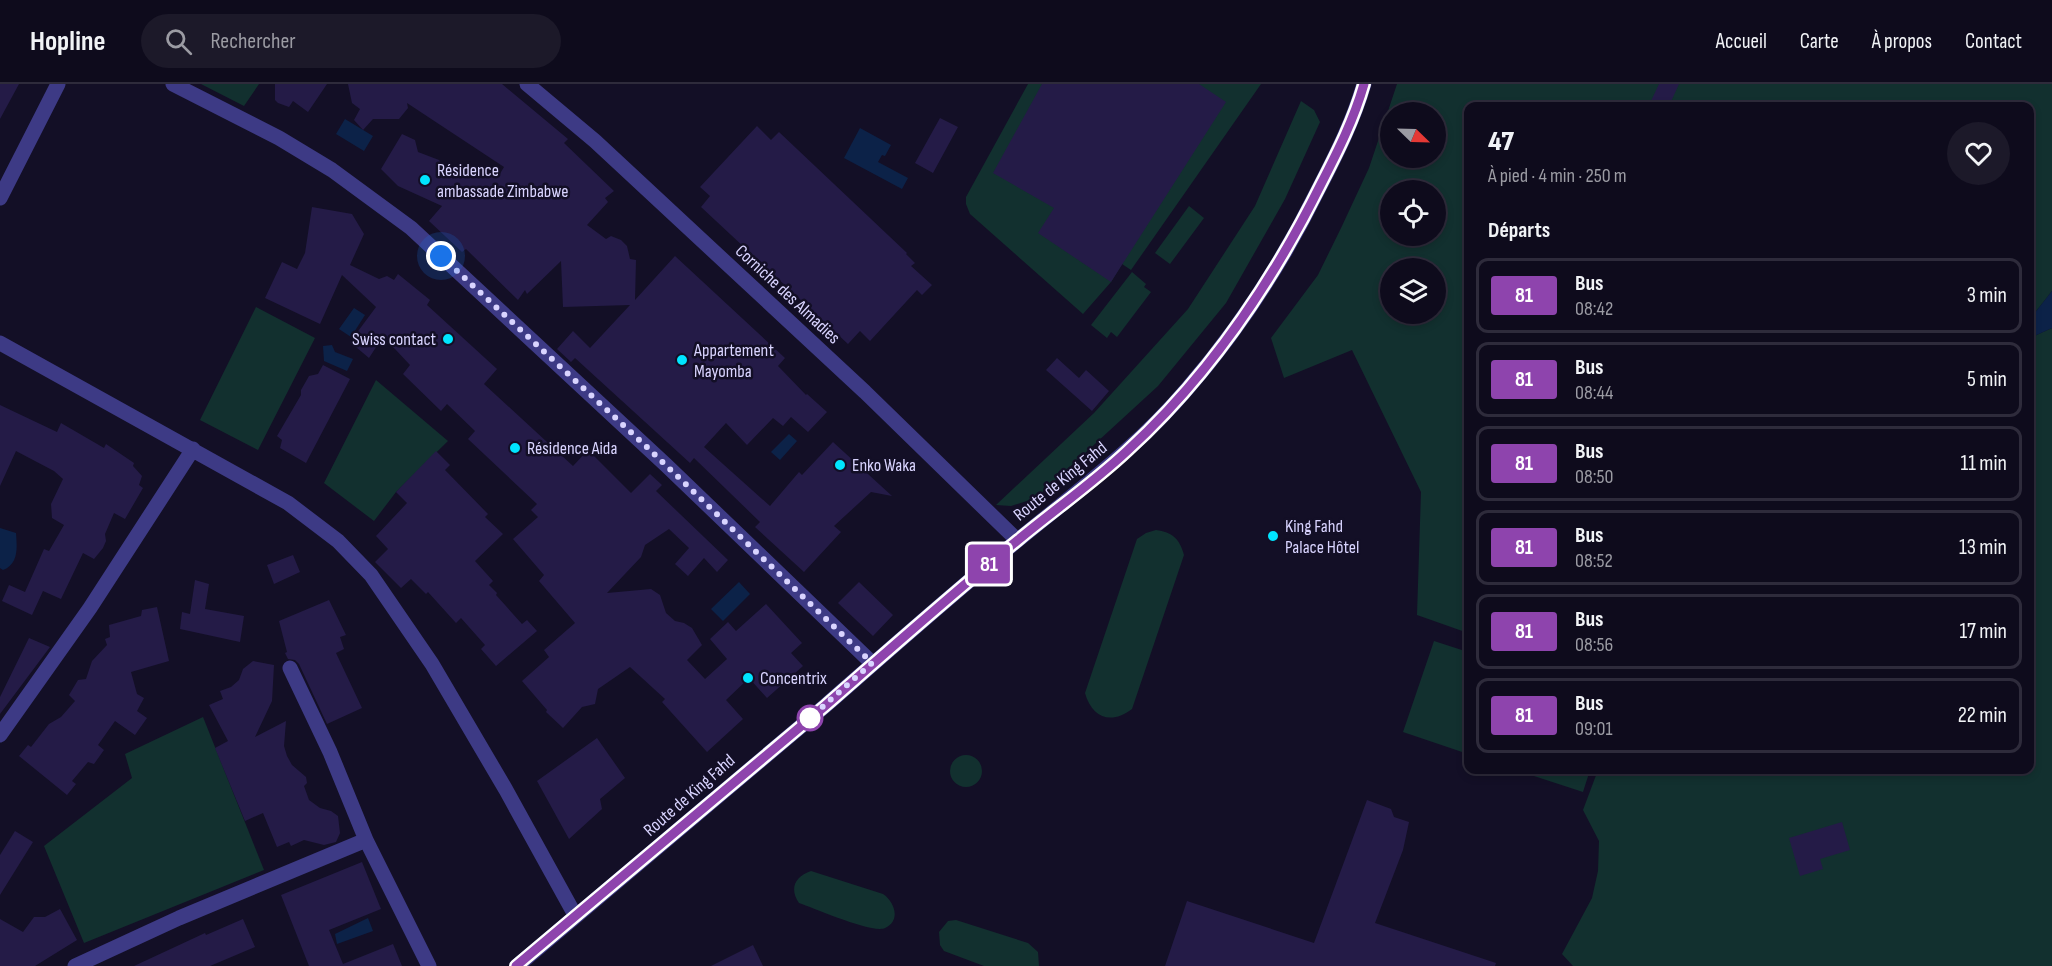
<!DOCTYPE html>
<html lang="fr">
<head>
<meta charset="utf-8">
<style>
	:root { --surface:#0e0b1c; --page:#1c1929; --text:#f1f3f6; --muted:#9b9ba3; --line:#2e2b3b }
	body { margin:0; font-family:"Sofia Sans Condensed",sans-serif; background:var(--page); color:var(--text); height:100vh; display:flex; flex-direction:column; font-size:22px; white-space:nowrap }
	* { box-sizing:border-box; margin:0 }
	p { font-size:20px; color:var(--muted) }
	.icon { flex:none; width:33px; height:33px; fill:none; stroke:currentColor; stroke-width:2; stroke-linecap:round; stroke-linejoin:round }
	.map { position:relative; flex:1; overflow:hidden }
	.sheet { position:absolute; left:1464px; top:18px; width:570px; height:672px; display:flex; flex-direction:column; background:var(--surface); border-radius:12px; box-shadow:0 3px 9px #0003,0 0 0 2px var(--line) }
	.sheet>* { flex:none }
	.badge { padding:0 12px; border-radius:4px; font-size:21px; line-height:39px }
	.needle { width:39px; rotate:113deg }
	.tools { position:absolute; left:1380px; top:18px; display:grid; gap:12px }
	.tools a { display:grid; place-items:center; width:66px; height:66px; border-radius:50%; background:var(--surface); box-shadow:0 3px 9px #0003,0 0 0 2px var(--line); font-size:30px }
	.you { position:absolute; width:30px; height:30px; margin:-15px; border:4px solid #fff; border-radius:50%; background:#1a73e8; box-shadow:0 0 0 9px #1a73e833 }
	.map>.badge { position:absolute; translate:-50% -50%; box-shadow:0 0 0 3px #fff }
	h2 { padding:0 24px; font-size:22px; line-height:54px }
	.round { display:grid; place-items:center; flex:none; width:63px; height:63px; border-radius:32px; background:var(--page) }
	.headline { display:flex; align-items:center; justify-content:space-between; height:102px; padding:0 24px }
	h1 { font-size:28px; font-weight:800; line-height:45px }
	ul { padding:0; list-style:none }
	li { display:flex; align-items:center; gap:18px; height:75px; margin:0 12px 9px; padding:0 12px; border:3px solid var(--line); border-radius:12px }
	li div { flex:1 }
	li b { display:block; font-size:22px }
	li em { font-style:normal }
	li .badge { min-width:66px; font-weight:700; text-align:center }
	header { display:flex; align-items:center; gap:36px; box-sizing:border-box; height:84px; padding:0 30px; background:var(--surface); border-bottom:2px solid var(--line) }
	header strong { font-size:28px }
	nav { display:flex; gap:33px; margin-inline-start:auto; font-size:21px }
	.search { width:420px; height:54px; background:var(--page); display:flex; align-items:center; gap:15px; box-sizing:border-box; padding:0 21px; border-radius:33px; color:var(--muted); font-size:22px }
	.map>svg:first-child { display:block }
</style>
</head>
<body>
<header>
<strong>Hopline</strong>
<div class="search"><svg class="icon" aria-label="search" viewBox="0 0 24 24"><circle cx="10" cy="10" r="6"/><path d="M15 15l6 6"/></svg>Rechercher</div>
<nav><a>Accueil</a><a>Carte</a><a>À propos</a><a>Contact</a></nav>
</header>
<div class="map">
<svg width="2052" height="882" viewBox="0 0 2052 882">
	<rect width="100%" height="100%" fill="#130f26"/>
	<path fill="#12302f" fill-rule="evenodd" d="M201,0H259L244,22Z
		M1028,0H1261L1131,186L1122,180L1111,198L1083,230L970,130L966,120V113Z
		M1397,0H2052V207L2030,235V22H1468V549L1417,531L1421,408L1352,266L1284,294L1271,254L1318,191L1342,142L1369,84ZM1390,28H1436V74H1390ZM1390,106H1436V152H1390ZM1390,184H1436V230H1390Z
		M1301,17L1314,26L1320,38L1285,115L1226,219L1158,302L1036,414L1011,422L996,421L1094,329L1188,225L1255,122Z
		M1189,122L1204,134L1170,180L1155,169Z
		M1132,188L1146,200L1144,203L1151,208L1117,253L1111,248L1107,254L1091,241Z
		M256,223L315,254L258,366L200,336Z
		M2052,244V882H1573L1562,870L1592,814L1598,787L1599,757L1583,726L1598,686H2030V254Z
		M376,296L448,357L396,408L374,437L324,399Z
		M1156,446C1172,448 1180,455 1184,471L1132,625C1111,641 1092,634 1085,609L1137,455L1146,449Z
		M1434,557L1468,568V670L1403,648Z
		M203,633L264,786L84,859L44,762L132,694L125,670Z
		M950 687a16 16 0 1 1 32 0a16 16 0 1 1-32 0Z
		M1516,686H1590L1583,708Z
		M811,787L883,810C895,818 901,837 885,844C873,850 814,824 799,819C789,805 795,792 811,787Z
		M956,836L1028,859L1038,868L1039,882H984L944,867L940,861L939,848L948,837Z"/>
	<path fill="#0c2248" d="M345,35L373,52L364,67L336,50Z
		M860,44L891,61L885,72L882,71L878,78L908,94L902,105L844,74Z
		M2052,207V244L2030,254V235Z
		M354,224L365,231L351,253L339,245Z
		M332,261L335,268L353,275L347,287L324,277L323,262Z
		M789,350L797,357L780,376L771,368Z
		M0,444L16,449C17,463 19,480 3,486L0,484Z
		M739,498L750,510L723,537L711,525Z
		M368,834L373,847L337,860L335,850Z"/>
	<path fill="#241b47" d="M0,0H19L0,35Z
		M275,0H327L308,28L293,17L289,23L278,19L275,16Z
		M348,0H502L568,55L564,59L614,107L605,114L608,118L587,141L606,155L611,152L621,156L627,162L630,175L636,176L635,216L675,172L785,274L778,282L806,311L807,310L827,328L808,348L791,333L783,342L773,334L747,361L726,339L704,363L770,422L799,388L802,391L833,358L892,412L871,408L834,442L841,448L804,488L755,443L760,438L694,374L690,379L575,274L571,278L557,265L573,247L590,264L630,221L563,223L561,177L527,210L525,206L518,216L466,165L462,168L429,137L442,122L398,102L381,85L402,50L415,56L418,68L439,76L453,95L467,79L498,93L504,83L407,19L408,24L399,35H373L363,46L354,36L360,25L352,19Z
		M1042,0H1199L1226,18L1111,198L1038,149L1054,124L993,89Z
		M1659,0H1679L1669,22H1663L1651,17Z
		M940,34L958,43L933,89L915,79Z
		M757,42L771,56L779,48L907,169L906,170L915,179L911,182L932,201L922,211L917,206L870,257L860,247L848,260L701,123L710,112L700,103Z
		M312,123L352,130L364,150L350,181L379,195L387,192L394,196L398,190L430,216L427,221L497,285L484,300L573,382L588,366L631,409L650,390L662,401L656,407L728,476L717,488L704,474L688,492L675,480L689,464L669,445L645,461L641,473L607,509L651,505L660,511L666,529L675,537L684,539L692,544L702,561L687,576L705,595L727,575L710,555L728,538L736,547L766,520L802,559L791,569L803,582L767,614L749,594L726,616L743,635L707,668L662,618L665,615L630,583L598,605L595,620L582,623L563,644L546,628L547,626L522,597L549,573L544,566L575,539L539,497L544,491L513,455L538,433L531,426L537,420L468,355L475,347L447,320L441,327L403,290L410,281L395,265L382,254L369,274L350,258L376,223L342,191L320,240L265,214L282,178L297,185L305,169Z
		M1057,274L1079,294L1086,286L1109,307L1092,327L1046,286Z
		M323,281L350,295L306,379L280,364L282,356L277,352L301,311V306L309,292L318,290Z
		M0,321L57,348L61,339L104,364L106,360L134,379L133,382L142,392L139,401L143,404L125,435L114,429L105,450L106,457L103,464L94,475L83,469L61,515L43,507L32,531L2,517L9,501L25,508L44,465L49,467L64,441L52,434L51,420L63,395L54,387L16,367L0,402Z
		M436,367L450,381L445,386L488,430L485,433L503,450L475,477L493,497L489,501L497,509L496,511L522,540L527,536L537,547L496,582L481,565L485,561L461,534L456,539L428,508L426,510L411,495L401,504L375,478L388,465L376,452L407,419L396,408Z
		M293,471L300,488L274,500L267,481Z
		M195,496L209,500L205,525L244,532L240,558L180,545L182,528L190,530Z
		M859,498L893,531L873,552L838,519Z
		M329,516L346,551L340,553L344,565L336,569L362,624L327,640L299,580L295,576L288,575L285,569L287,568L279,537Z
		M157,523L169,577L131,588L137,610L144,614L137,627L147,634L135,651L115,637L98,661L104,666L94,680L88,678L72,697L76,700L67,711L19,672L28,661L31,663L49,640L61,633L75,617L69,611L78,596L86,595L92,577L107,561L105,555L110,553L109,541L141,532L142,526Z
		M29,554L50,563L0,630V613Z
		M253,577L274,581L272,617L255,653L286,637L284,662L287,672L292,681L306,693L307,699L304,702L309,716L320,724L331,727L338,732L340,749L336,758L324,761L304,756L291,762L289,758L277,763L263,729L245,737L215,664L228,657L209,621L223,615L220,607L231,603L239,596L243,585Z
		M597,654L625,694L600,715L602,725L569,755L537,697Z
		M1367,716L1391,725L1394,733L1409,738L1403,766L1375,839L1496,879L1495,882H1165L1187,817L1314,859Z
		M1842,738L1850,766L1820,775L1823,785L1800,792L1789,754Z
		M15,747L33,758L0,811V771Z
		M362,778L381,825L329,846L343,880L393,860L402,882H309L281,811Z
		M60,825L77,856L35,882H0V835L23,848L34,833H45Z
		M243,835L255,863L210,882H134L205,849L206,851Z
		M753,861L763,882H711Z"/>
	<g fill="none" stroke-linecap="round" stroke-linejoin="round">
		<path stroke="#3d3a85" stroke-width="15" d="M173,0L279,54L332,86L411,144L666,381L872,579
			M527,0L595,57L865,308L1017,456
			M0,259L288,419L338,457L371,491L432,580L506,706L575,831
			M290,584L330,668L366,756L429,882
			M0,651L90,524L193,365
			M75,882L179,834L366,756"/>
		<path stroke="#3d3a85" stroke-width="15" d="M0,114L58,0
			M517,882L825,622C889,566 952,510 1018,456C1076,408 1138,363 1187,305C1239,245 1282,179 1317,108C1335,73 1353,38 1364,0"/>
	</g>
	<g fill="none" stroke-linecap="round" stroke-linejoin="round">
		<g stroke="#fff" stroke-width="14">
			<path id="line" d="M516,882L825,622C889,566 952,510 1018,456C1054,426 1093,399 1127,367C1209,292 1272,199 1321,100C1338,67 1354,35 1364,0"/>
		</g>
		<use href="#line" stroke="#8e44ad" stroke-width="9"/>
		<path stroke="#d9d4ff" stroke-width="6" stroke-dasharray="0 10.8" d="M441,172L649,365L872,579L810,634"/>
	</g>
	<g fill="#00e5ff" stroke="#130f26" stroke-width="2">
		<circle cx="425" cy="96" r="6"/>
		<circle cx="448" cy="255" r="6"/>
		<circle cx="682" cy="276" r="6"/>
		<circle cx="515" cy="364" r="6"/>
		<circle cx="840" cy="381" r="6"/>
		<circle cx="1273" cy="452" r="6"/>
		<circle cx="748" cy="594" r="6"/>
	</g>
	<circle fill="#fff" stroke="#8e44ad" stroke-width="3" cx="810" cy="634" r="12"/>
	<g text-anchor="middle" stroke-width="5" stroke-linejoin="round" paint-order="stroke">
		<g font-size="18" fill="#d9d4ff" stroke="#130f26" text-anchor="start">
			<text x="437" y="92">Résidence<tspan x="437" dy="21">ambassade Zimbabwe</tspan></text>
			<text x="436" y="261" text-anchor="end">Swiss contact</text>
			<text x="694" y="272">Appartement<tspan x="694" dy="21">Mayomba</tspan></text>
			<text x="527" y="370">Résidence Aida</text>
			<text x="852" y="387">Enko Waka</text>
			<text x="1285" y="448">King Fahd<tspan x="1285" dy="21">Palace Hôtel</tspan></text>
			<text x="760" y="600">Concentrix</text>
		</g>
		<g font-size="18" fill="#d9d4ff" stroke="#130f26">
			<text transform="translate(788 210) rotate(43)" y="6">Corniche des Almadies</text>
			<text transform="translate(1060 397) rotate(-39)" y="6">Route de King Fahd</text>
			<text transform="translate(689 711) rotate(-41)" y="6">Route de King Fahd</text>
		</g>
	</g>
</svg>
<div class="tools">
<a><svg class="needle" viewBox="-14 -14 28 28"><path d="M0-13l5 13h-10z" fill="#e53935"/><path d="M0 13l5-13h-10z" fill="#9b9ba3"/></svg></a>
<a><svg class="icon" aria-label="locate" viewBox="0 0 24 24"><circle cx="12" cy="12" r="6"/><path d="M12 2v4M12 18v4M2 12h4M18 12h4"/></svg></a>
<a><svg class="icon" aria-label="layers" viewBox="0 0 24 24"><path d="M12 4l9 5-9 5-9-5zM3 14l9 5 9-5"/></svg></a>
</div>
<div class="you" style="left:441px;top:172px"></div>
<b class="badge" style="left:989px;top:480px;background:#8e44ad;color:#fff">81</b>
<section class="sheet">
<div class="headline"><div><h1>47</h1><p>À pied · 4 min · 250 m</p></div><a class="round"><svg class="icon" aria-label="heart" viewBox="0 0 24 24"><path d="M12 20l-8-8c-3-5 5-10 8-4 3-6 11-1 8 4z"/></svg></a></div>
<h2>Départs</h2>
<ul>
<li><span class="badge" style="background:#8e44ad;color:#fff">81</span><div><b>Bus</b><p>08:42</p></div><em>3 min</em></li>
<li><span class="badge" style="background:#8e44ad;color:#fff">81</span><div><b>Bus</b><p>08:44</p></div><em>5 min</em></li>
<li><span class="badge" style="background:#8e44ad;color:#fff">81</span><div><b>Bus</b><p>08:50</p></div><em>11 min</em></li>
<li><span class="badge" style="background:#8e44ad;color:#fff">81</span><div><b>Bus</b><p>08:52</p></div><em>13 min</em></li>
<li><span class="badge" style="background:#8e44ad;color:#fff">81</span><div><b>Bus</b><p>08:56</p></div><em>17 min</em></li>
<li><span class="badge" style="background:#8e44ad;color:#fff">81</span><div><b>Bus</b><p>09:01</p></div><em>22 min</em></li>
</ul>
</section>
</div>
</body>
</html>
